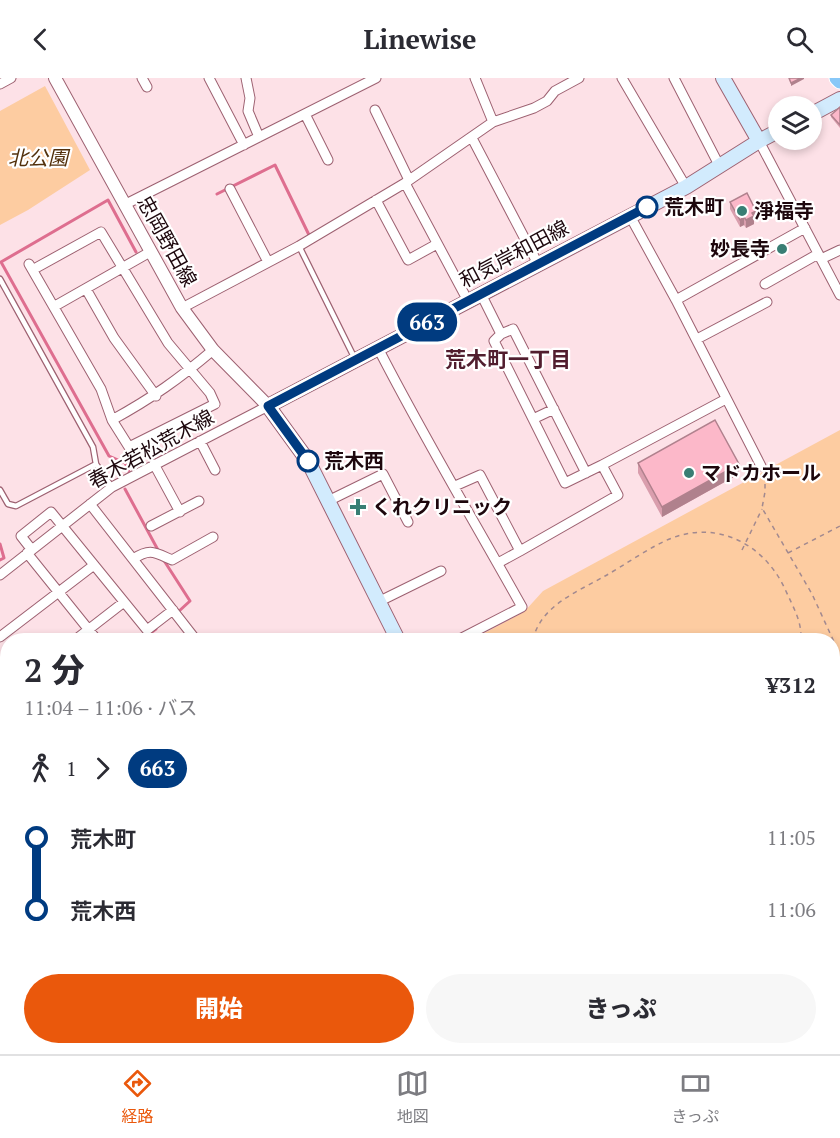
<!DOCTYPE html>
<html lang="ja">
<head>
<meta charset="utf-8">
<style>
	:root { --surface:#fff; --page:#f7f7f7; --text:#2b2b33; --muted:#7c7c81; --line:#e1e1e2; --accent:#ea580c }
	body { margin:0; font-family:"PT Serif","Noto Sans JP",serif; background:var(--page); color:var(--text); height:100vh; display:flex; flex-direction:column; font-size:22px; white-space:nowrap }
	* { box-sizing:border-box; margin:0 }
	p { font-size:20px; color:var(--muted) }
	.icon { flex:none; width:33px; height:33px; fill:none; stroke:currentColor; stroke-width:2; stroke-linecap:round; stroke-linejoin:round }
	.map { position:relative; flex:1; overflow:hidden }
	.side { position:absolute; left:0px; top:555px; width:840px; height:422px; display:flex; flex-direction:column; background:var(--surface); border-radius:24px 24px 0 0; box-shadow:0 3px 9px #0003 }
	.side>* { flex:none }
	.badge { padding:0 12px; border-radius:20px; font-size:21px; line-height:39px }
	.fabs { position:absolute; left:768px; top:18px; display:grid; gap:12px }
	.fabs a { display:grid; place-items:center; width:54px; height:54px; border-radius:50%; background:var(--surface); box-shadow:0 3px 9px #0003; font-size:30px }
	.map>.badge { position:absolute; translate:-50% -50%; box-shadow:0 0 0 3px #fff }
	.legs { display:flex; align-items:center; gap:9px; height:66px; padding:0 24px; font-size:20px }
	.legs p { margin-inline-start:auto }
	.overview { display:flex; align-items:center; justify-content:space-between; height:102px; padding:0 24px }
	h1 { font-size:33px; font-weight:800; line-height:45px }
	.button { display:flex; gap:12px; margin-top:auto; padding:12px 24px }
	.button a { flex:1; height:69px; border-radius:36px; background:var(--accent); color:#fff; font-size:24px; font-weight:800; line-height:69px; text-align:center }
	.button a+a { background:var(--page); color:var(--text) }
	ul { padding:0 24px; list-style:none }
	li { display:flex; align-items:center; gap:21px; height:72px; font-size:22px }
	li i { display:grid; place-items:center; width:9px; height:100%; margin:0 8px; background:currentColor }
	li i::after { content:''; width:15px; height:15px; margin:-8px; border:4px solid; border-radius:50%; background:var(--surface) }
	li p { margin-inline-start:auto }
	li:first-child i { background:linear-gradient(#0000 50%,currentColor 0) }
	li:last-child i { background:linear-gradient(currentColor 50%,#0000 0) }
	header { display:flex; justify-content:space-between; align-items:center; height:78px; padding:0 24px; background:var(--surface); font-size:27px; font-weight:800 }
	.menu { display:flex; justify-content:space-around; align-items:center; height:84px; border-top:2px solid var(--line); background:var(--surface); font-size:16px; color:var(--muted) }
	.menu a { display:grid; justify-items:center; gap:3px }
	.menu .selected { color:var(--accent) }
	.map>svg:first-child { display:block }
</style>
</head>
<body>
<header><svg class="icon" aria-label="back" viewBox="0 0 24 24"><path d="M15 5l-7 7 7 7"/></svg>Linewise<svg class="icon" aria-label="search" viewBox="0 0 24 24"><circle cx="10" cy="10" r="6"/><path d="M15 15l6 6"/></svg></header>
<div class="map">
<svg width="840" height="976" viewBox="0 0 840 976">
	<rect width="100%" height="100%" fill="#fde1e7"/>
	<path fill="#fdcca1" d="M45,8L90,92L28,132L0,147V33Z
		M840,352V976H615L611,969H832V562H471L524,534L543,513Z
		M508,969H592L594,973L592,976H505Z"/>
	<g fill="none" stroke-linecap="round" stroke-linejoin="round">
		<path stroke="#de6e8f" stroke-width="3" d="M217,116L275,87L309,157
			M129,394L125,385L109,378L1,184L108,122L136,174
			M125,411L158,472
			M0,466L4,480L0,482
			M163,481L190,523L178,534
			M141,562L156,551
			M0,810L5,802L8,783
			M0,843L8,847
			M5,906L8,894"/>
		<path stroke="#de6e8f" stroke-width="16" d="M0,907L8,906
			M268,969L290,976"/>
		<g stroke="#9d6171" stroke-width="7">
			<path id="service" d="M299,168L355,281
				M0,201L93,369L96,386L112,409
				M0,412L8,426L16,428L96,386"/>
		</g>
		<g stroke="#9d6171" stroke-width="11">
			<path id="minor" d="M142,0L147,9
				M209,0L244,67
				M246,0L250,20L248,33L259,59
				M475,0L493,44
				M622,0L686,109
				M674,0L720,89
				M0,6L11,0
				M375,32L409,102
				M305,36L328,82
				M472,60L538,186
				M759,63L840,217
				M405,105L468,223
				M230,111L268,184
				M376,122L408,182L437,166
				M124,127L376,0
				M630,138L676,222L761,388
				M821,181L840,172
				M29,186L101,311L112,342L129,369L215,326L210,315L168,265L101,154L34,191
				M765,206L818,176
				M86,211L114,260L156,318
				M481,216L501,256
				M676,222L805,150
				M55,228L150,174
				M182,230L299,168L405,105L493,44L534,30L547,23L555,13L579,0
				M697,261L767,224
				M378,270C423,358 474,443 522,529L458,562
				M533,341L554,331
				M112,342C152,320 179,301 213,272
				M200,363L215,392
				M154,386L180,434
				M586,395L513,251L501,256L494,263L565,405L602,387
				M455,408L480,397L520,473L498,485
				M328,423L383,396L408,444
				M90,426L196,562
				M151,448L199,423
				M32,472L21,458L51,434L147,552L173,532
				M520,473L618,417L602,387L726,321
				M27,475L97,562
				M133,481C150,470 154,474 172,482L213,459
				M0,497L112,409L268,328
				M378,524L441,493
				M0,559L94,487
				M75,562L124,524
				M0,605L8,615
				M0,621L8,615
				M0,684L8,678
				M0,862L8,860
				M0,922H8
				M163,969L196,976
				M307,969L320,976
				M344,969L350,976
				M109,976L112,969"/>
		</g>
		<g stroke="#9d6171" stroke-width="14">
			<path id="tertiary" d="M55,0L182,230L213,272L268,328"/>
		</g>
		<g stroke="#9d6171" stroke-width="16">
			<path id="secondary" d="M723,0L759,63
				M812,36L840,21
				M398,562L308,383L268,328L686,109L759,63L778,53
				M601,969L604,976"/>
		</g>
		<g stroke="#fff" stroke-width="17">
			<path id="trunk" d="M837,0L840,3"/>
		</g>
		<path stroke="#a2898f" stroke-width="1.5" stroke-dasharray="4.5 4.5" stroke-linecap="butt" d="M765,397V414L762,430L812,516L835,566L840,623
			M742,472L762,431
			M788,475L840,448
			M533,562C540,528 577,514 605,498C625,487 651,468 672,460C720,442 765,468 785,511C793,529 802,543 801,562
			M832,623L839,622
			M832,783L840,779
			M832,845L836,851
			M0,847L7,851
			M832,856L836,852H840
			M0,890H8
			M2,890L7,870
			M832,966L840,963
			M712,969L724,976
			M208,976H211
			M671,976L672,969
			M810,976L826,969"/>
		<use href="#service" stroke="#fff" stroke-width="4.5"/>
		<use href="#minor" stroke="#fff" stroke-width="9"/>
		<use href="#tertiary" stroke="#fff" stroke-width="12"/>
		<use href="#secondary" stroke="#d2ebfd" stroke-width="14"/>
		<use href="#trunk" stroke="#88c8f8" stroke-width="15"/>
	</g>
	<path fill="#d99ead" d="M840,29V50L831,39V37Z
		M730,124L756,140L754,142V146L746,150L744,147L740,149L730,131Z
		M638,385L739,396L662,439L638,395Z
		M416,969H492V970L480,976H419Z"/>
	<path fill="#b0818d" d="M801,0H804V1L791,8V5Z
		M756,133V140L754,142V146L746,150V142L752,135Z
		M744,139V147L740,149V142Z
		M739,386V396L662,439V429Z
		M466,969H492V970L480,976H452Z"/>
	<path fill="#fcb8c9" stroke="#b0818d" stroke-width="1.5" d="M789,0H801L791,5Z
		M840,29V47L831,37Z
		M747,115L756,133L752,135L754,138L746,142L744,139L740,142L730,124Z
		M715,342L739,386L662,429L638,385Z
		M779,391L781,396L776,398L774,394Z
		M423,969H466L452,976H427Z"/>
	<g fill="none" stroke-linecap="round" stroke-linejoin="round">
		<g stroke="#fff" stroke-width="14">
			<path id="line-1" d="M308,383L268,328L647,129"/>
		</g>
		<use href="#line-1" stroke="#003b80" stroke-width="9"/>
	</g>
	<g fill="#fff" stroke="#003b80" stroke-width="3">
		<circle cx="647" cy="129" r="10"/>
		<circle cx="308" cy="383" r="10"/>
	</g>
	<g fill="#397e74" stroke="#fff" stroke-width="2">
		<circle cx="742" cy="133" r="6"/>
		<circle cx="782" cy="171" r="6"/>
		<circle cx="689" cy="395" r="6"/>
		<path d="M355 420h6v6h6v6h-6v6h-6v-6h-6v-6h6z"/>
	</g>
	<g text-anchor="middle" stroke-width="4.5" stroke-linejoin="round" paint-order="stroke">
		<g font-size="20" font-style="italic" fill="#53310c" stroke="#fff">
			<text x="38" y="87">北公園</text>
		</g>
		<g font-size="20" font-weight="bold" fill="#1d070d" stroke="#fff" text-anchor="start">
			<text x="664" y="136">荒木町</text>
			<text x="324" y="390">荒木西</text>
		</g>
		<g font-size="20" font-weight="bold" fill="#1d070d" stroke="#fff" text-anchor="start">
			<text x="754" y="140">淨福寺</text>
			<text x="770" y="178" text-anchor="end">妙長寺</text>
			<text x="701" y="402">マドカホール</text>
			<text x="372" y="436">くれクリニック</text>
		</g>
		<g font-size="20" fill="#1d070d" stroke="#fff">
			<text transform="translate(167 163) rotate(61)" y="7">忠岡野田線</text>
			<text transform="translate(514 176) rotate(-28)" y="7">和気岸和田線</text>
			<text transform="translate(151 371) rotate(-29)" y="7">春木若松荒木線</text>
		</g>
		<g font-size="21" font-weight="bold" fill="#511d2e" stroke="#fff">
			<text x="508" y="289">荒木町一丁目</text>
		</g>
	</g>
</svg>
<div class="fabs">
<a><svg class="icon" aria-label="layers" viewBox="0 0 24 24"><path d="M12 4l9 5-9 5-9-5zM3 14l9 5 9-5"/></svg></a>
</div>
<b class="badge" style="left:427px;top:244px;background:#003b80;color:#fff">663</b>
<section class="side">
<div class="overview"><div><h1>2 分</h1><p>11:04 – 11:06 · バス</p></div><b>¥312</b></div>
<div class="legs"><svg class="icon" aria-label="walk" viewBox="0 0 24 24"><circle cx="13" cy="4" r="2"/><path d="M13 8l-2 6 4 7M11 14l-3 7M7 12l3-4h3l4 4"/></svg>1<svg class="icon" aria-label="forward" viewBox="0 0 24 24"><path d="M9 5l7 7-7 7"/></svg><b class="badge" style="background:#003b80;color:#fff">663</b></div>
<ul>
<li><i style="color:#003b80"></i><b>荒木町</b><p>11:05</p></li>
<li><i style="color:#003b80"></i><b>荒木西</b><p>11:06</p></li>
</ul>
<div class="button"><a>開始</a><a>きっぷ</a></div>
</section>
</div>
<nav class="menu">
<a class="selected"><svg class="icon" aria-label="directions" viewBox="0 0 24 24"><path d="M12 3l9 9-9 9-9-9zM9 14v-3h6M13 9l2 2-2 2"/></svg>経路</a>
<a><svg class="icon" aria-label="map" viewBox="0 0 24 24"><path d="M3 6l6-2 6 2 6-2v14l-6 2-6-2-6 2zM9 4v14M15 6v14"/></svg>地図</a>
<a><svg class="icon" aria-label="tickets" viewBox="0 0 24 24"><path d="M3 7h18v10H3zM15 7v10"/></svg>きっぷ</a>
</nav>
</body>
</html>
